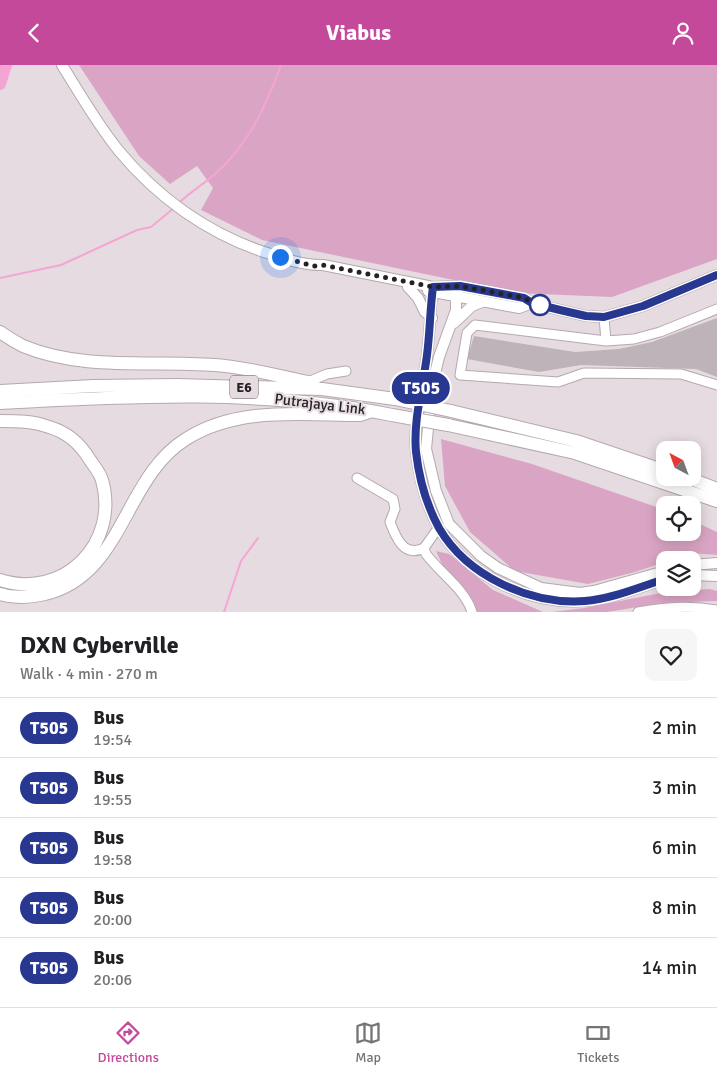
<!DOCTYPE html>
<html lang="en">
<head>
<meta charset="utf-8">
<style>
	:root { --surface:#fff; --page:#f6f6f6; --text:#202124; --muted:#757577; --line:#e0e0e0; --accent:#c4499b }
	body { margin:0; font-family:Signika,sans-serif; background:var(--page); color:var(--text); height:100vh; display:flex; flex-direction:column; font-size:19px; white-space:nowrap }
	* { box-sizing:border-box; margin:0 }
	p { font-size:16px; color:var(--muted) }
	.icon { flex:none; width:28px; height:28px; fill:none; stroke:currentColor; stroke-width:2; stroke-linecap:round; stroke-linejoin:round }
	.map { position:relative; height:547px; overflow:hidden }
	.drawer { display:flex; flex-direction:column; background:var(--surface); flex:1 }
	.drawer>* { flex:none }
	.badge { padding:0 10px; border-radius:16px; font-size:18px; line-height:32px }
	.needle { width:32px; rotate:319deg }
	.controls { position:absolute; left:656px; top:376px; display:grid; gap:10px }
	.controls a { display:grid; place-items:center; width:45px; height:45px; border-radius:10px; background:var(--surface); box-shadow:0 2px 12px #0003; font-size:25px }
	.you { position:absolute; width:25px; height:25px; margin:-12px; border:4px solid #fff; border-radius:50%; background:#1a73e8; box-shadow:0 0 0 8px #1a73e833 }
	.map>.badge { position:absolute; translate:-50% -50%; box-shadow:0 0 0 2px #fff }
	.round { display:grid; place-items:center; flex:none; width:52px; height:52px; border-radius:10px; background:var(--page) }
	.overview { display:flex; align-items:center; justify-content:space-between; height:85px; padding:0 20px }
	h1 { font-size:24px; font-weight:700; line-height:38px }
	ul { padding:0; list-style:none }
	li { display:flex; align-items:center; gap:15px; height:60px; padding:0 20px; border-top:1px solid var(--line) }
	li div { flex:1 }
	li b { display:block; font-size:19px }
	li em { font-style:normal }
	li .badge { min-width:55px; font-weight:700; text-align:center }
	header { display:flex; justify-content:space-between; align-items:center; height:65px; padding:0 20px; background:var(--accent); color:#fff; font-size:22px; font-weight:700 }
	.dock { display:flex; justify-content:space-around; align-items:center; height:70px; border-top:1px solid var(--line); background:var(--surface); font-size:14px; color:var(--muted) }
	.dock a { display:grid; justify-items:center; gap:2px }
	.dock .current { color:var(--accent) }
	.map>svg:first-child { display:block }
</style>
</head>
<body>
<header><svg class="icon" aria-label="back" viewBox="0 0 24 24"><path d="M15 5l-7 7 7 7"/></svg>Viabus<svg class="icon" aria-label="person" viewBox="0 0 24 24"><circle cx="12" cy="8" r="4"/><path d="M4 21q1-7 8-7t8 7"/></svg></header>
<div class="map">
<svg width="717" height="547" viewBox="0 0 717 547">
	<rect width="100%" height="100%" fill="#e6dbe1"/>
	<path fill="#daa5c4" d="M79,0H717V194L612,232L516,228L262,175L201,145L213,123L197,101L170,119L139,91Z
		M441,374L532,399L665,445V468H692L693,456L717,467V490L691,488L671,495H665V497L635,507L588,519L515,506L470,467L445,421Z
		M436,486L449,489L493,525L543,547H475L445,506Z
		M710,524L717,526V536L663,538L607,547H552L584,543L666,527Z"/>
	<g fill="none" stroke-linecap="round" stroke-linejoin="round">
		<path stroke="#f4a5d4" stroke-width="2" d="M179,138C190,127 204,119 215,109C249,79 266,41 281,0
			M0,213L61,200L137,165L151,162L174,143
			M224,547L241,496L258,473"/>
		<path stroke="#f4a5d4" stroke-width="12" d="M0,19L6,0"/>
	</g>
	<path fill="#beb3b9" d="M717,253V312L696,304L581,300L539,307L467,294L474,271L575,287L619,284L652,277Z"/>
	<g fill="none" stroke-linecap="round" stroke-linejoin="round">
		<g stroke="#b3a9af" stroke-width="11">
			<path id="minor" d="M717,244L660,267L634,274L606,276L475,260L467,268L460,310L558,317L584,308L681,309L717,320
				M604,252L606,276
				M308,317L327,309L346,306
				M357,413L393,434L395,444L390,457C396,473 404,493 424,483
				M439,462L424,483L426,489C440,508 465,524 472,547
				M638,547C665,542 690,540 717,545"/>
		</g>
		<g stroke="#b3a9af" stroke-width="12">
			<path id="major" d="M62,0C80,29 97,59 119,86C157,132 207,168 264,187C283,193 304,201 323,200L433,222L460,221L524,233L532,238L560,245L586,251L604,252L643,241L717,210
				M460,221L456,232V245L439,292L432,321L426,384L436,426L449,459L481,491L498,503L541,523L580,528L594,526L665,506
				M408,222L418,233L425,247L432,253
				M433,222C430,244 430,267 427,290C423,322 413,355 416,387C419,413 427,441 439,463C467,511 530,540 585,536C612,534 639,522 665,514
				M428,226L519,243L532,238
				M454,258L472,241L482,237
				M692,500L717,498
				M692,510L717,511"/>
		</g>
		<g stroke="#b3a9af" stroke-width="14">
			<path id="highway" d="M0,267C7,272 15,277 23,281C83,306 152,295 215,300C246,302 278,311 308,317L314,320
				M0,326L93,321L177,320L322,324L395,334
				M0,338C131,331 263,324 392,350
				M451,346L576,376L665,406
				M0,356C17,356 33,356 49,362C67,367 81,380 90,395C94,401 100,408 102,415C120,479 63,535 0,515
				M448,360L575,388L717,436
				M686,412L717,424
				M0,529C15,534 30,532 45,529C124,510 123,413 186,374C238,341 302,350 360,350L372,346"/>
		</g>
		<use href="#minor" stroke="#fff" stroke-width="9"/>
		<use href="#major" stroke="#fff" stroke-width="10"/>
		<use href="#highway" stroke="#fff" stroke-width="12"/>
		<g stroke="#b3a9af" stroke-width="14" stroke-linecap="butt">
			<path id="highway-bridge" d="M395,334L451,346
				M392,350L448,360"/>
		</g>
		<use href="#highway-bridge" stroke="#fff" stroke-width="12"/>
	</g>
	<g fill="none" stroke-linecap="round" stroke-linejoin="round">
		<g stroke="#fff" stroke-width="11">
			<path id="line" d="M665,514C639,522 612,534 585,536C530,540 467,511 439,463C427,441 419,413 416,387C413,355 423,322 427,290C430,267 430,244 433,222L460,221L524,233L532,238L560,245L586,251L604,252L643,241L717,210"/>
		</g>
		<use href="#line" stroke="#283890" stroke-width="8"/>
		<path stroke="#252224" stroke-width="5" stroke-dasharray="0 9" d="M280,192L314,201L323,200L433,222L460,221L524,233L532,238L546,242L540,240"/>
	</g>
	<circle fill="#fff" stroke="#283890" stroke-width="2.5" cx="540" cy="240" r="10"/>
	<g text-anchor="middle" stroke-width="4" stroke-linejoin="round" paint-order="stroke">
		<rect fill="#e6dbe1" stroke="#5f5a5d" stroke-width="1" x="230" y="310.5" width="28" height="23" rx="4"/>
		<g font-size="14" font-weight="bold" fill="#252224">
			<text x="244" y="327">E6</text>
		</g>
		<g font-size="15" fill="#252224" stroke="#e6dbe1">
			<text transform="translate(320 339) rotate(7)" y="5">Putrajaya Link</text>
		</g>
	</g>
</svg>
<div class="controls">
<a><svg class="needle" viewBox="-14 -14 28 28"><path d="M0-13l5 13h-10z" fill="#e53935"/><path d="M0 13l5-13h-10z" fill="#757577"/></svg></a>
<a><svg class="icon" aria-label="locate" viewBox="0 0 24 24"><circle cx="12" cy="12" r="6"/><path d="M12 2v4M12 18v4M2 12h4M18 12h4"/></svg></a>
<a><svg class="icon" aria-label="layers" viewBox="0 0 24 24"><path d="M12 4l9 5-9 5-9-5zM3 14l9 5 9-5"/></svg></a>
</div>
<div class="you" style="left:280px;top:192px"></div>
<b class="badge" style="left:421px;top:323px;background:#283890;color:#fff">T505</b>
</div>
<section class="drawer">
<div class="overview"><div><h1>DXN Cyberville</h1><p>Walk · 4 min · 270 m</p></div><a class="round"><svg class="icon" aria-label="heart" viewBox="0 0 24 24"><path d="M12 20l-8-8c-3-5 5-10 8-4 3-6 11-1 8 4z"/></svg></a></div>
<ul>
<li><span class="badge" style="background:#283890;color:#fff">T505</span><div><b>Bus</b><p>19:54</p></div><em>2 min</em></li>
<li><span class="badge" style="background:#283890;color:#fff">T505</span><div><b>Bus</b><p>19:55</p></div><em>3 min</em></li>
<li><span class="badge" style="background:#283890;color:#fff">T505</span><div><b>Bus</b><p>19:58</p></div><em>6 min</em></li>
<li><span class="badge" style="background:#283890;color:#fff">T505</span><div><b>Bus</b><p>20:00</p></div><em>8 min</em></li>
<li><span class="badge" style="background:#283890;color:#fff">T505</span><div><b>Bus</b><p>20:06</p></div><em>14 min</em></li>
</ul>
</section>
<nav class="dock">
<a class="current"><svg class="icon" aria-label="directions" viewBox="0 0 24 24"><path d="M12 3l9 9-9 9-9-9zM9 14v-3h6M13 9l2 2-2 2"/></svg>Directions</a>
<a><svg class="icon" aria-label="map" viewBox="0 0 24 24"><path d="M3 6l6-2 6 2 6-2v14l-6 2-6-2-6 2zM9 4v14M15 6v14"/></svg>Map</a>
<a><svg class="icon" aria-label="tickets" viewBox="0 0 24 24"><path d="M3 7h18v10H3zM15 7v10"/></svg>Tickets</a>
</nav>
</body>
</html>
